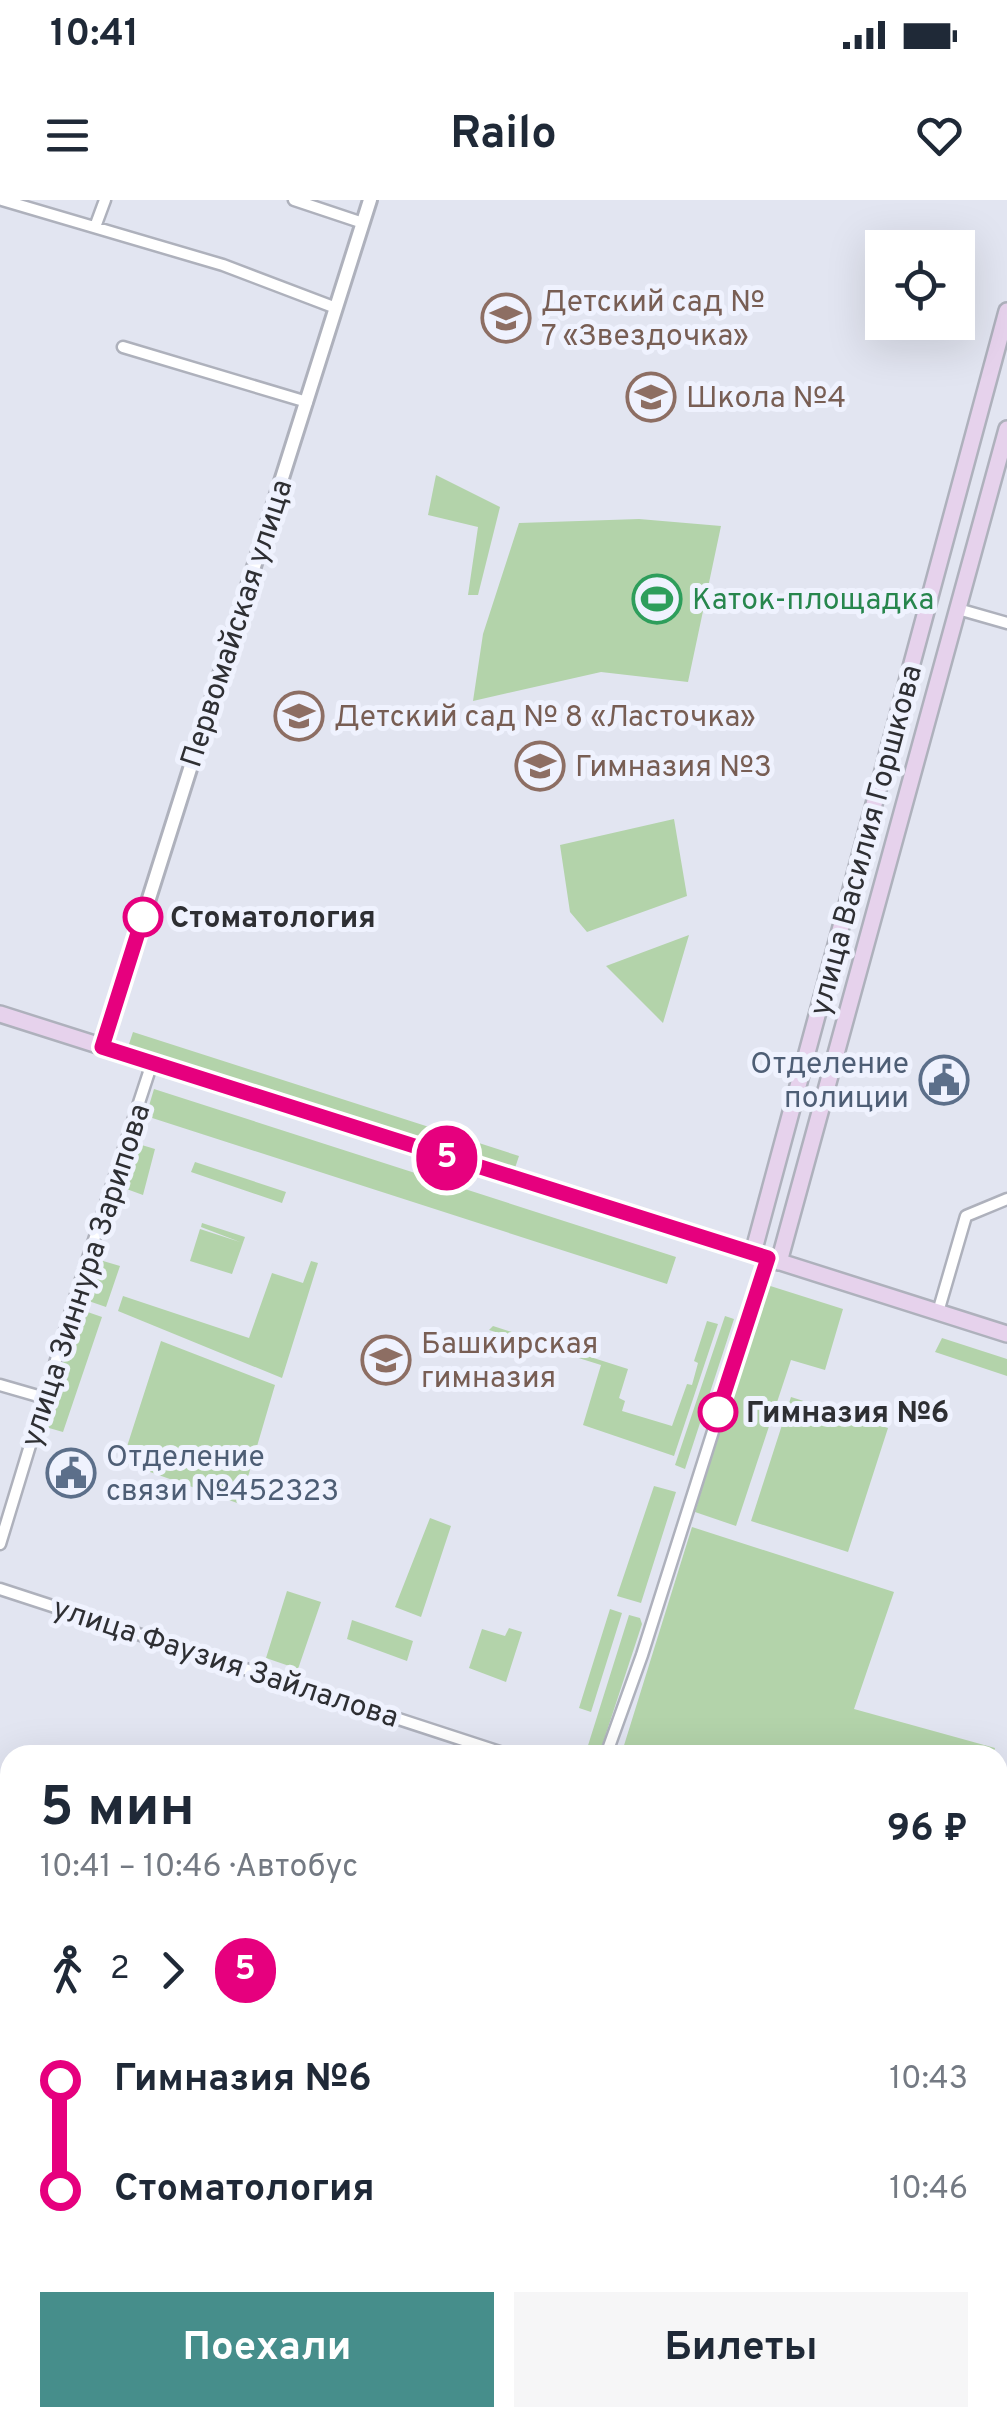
<!DOCTYPE html>
<html lang="ru">
<head>
<meta charset="utf-8">
<style>
	:root { --surface:#fff; --page:#f6f6f7; --text:#1f2937; --muted:#747a83; --accent:#468e8b }
	body { margin:0; font-family:Overpass,sans-serif; background:var(--page); color:var(--text); height:100vh; display:flex; flex-direction:column; font-size:38px; white-space:nowrap }
	* { box-sizing:border-box; margin:0 }
	p { font-size:32px; color:var(--muted) }
	.icon { flex:none; width:55px; height:55px; fill:none; stroke:currentColor; stroke-width:2; stroke-linecap:round; stroke-linejoin:round }
	.map { position:relative; flex:1; overflow:hidden }
	.details { position:absolute; left:0px; top:1545px; width:1008px; height:682px; display:flex; flex-direction:column; background:var(--surface); border-radius:30px 30px 0 0; box-shadow:0 10px 40px #0002 }
	.details>* { flex:none }
	.badge { padding:0 20px; border-radius:32px; font-size:35px; line-height:65px }
	.tools { position:absolute; left:865px; top:30px; display:grid; gap:20px }
	.tools a { display:grid; place-items:center; width:110px; height:110px; border-radius:0px; background:var(--surface); box-shadow:0 10px 40px #0002; font-size:50px }
	.map>.badge { position:absolute; translate:-50% -50%; box-shadow:0 0 0 5px #fff }
	.legs { display:flex; align-items:center; gap:15px; height:110px; padding:0 40px; font-size:32px }
	.legs p { margin-inline-start:auto }
	.overview { display:flex; align-items:center; justify-content:space-between; height:170px; padding:0 40px }
	h1 { font-size:55px; font-weight:700; line-height:75px }
	.button { display:flex; gap:20px; margin-top:auto; padding:20px 40px }
	.button a { flex:1; height:115px; border-radius:0px; background:var(--accent); color:#fff; font-size:40px; font-weight:700; line-height:115px; text-align:center }
	.button a+a { background:var(--page); color:var(--text) }
	ul { padding:0 40px; list-style:none }
	li { display:flex; align-items:center; gap:35px; height:110px; font-size:38px }
	li i { display:grid; place-items:center; width:15px; height:100%; margin:0 12px; background:currentColor }
	li i::after { content:''; width:25px; height:25px; margin:-12px; border:8px solid; border-radius:50%; background:var(--surface) }
	li p { margin-inline-start:auto }
	li:first-child i { background:linear-gradient(#0000 50%,currentColor 0) }
	li:last-child i { background:linear-gradient(currentColor 50%,#0000 0) }
	.status { display:flex; justify-content:space-between; align-items:center; height:70px; padding:0 50px; background:var(--surface); direction:ltr }
	.status svg { height:28px; fill:currentColor }
	header { display:flex; justify-content:space-between; align-items:center; height:130px; padding:0 40px; background:var(--surface); font-size:45px; font-weight:700 }
	.map>svg:first-child { display:block }
</style>
</head>
<body>
<div class="status"><b>10:41</b><svg viewBox="0 0 49 12"><path d="M0 12V9h3v3zM5 12V6h3v6zM10 12V3h3v9zM15 12V0h3v12zM26 1h20v11H26zM47 4h2v5h-2z"/></svg></div>
<header><svg class="icon" aria-label="menu" viewBox="0 0 24 24"><path d="M4 6h16M4 12h16M4 18h16"/></svg>Railo<svg class="icon" aria-label="heart" viewBox="0 0 24 24"><path d="M12 20l-8-8c-3-5 5-10 8-4 3-6 11-1 8 4z"/></svg></header>
<div class="map">
<svg width="1007" height="2227" viewBox="0 0 1007 2227">
	<rect width="100%" height="100%" fill="#e2e5f1"/>
	<path fill="#b3d3aa" d="M436,275L500,307L478,395H468L478,327L428,315Z
		M639,319L721,326L688,482L601,472L473,501L483,434L519,323Z
		M674,619L687,696L587,732L570,712L560,645Z
		M689,735L663,823L606,766Z
		M133,832L519,956L514,971L128,847Z
		M154,889L676,1057L667,1084L146,916Z
		M135,943L155,949L143,995L121,987Z
		M195,962L286,992L282,1003L191,972Z
		M202,1023L245,1037L232,1074L190,1061L200,1029L240,1042L201,1027Z
		M93,1058L120,1066L106,1107L80,1098Z
		M311,1061L318,1063L282,1178L118,1111L123,1096L249,1138L272,1073L303,1083Z
		M764,1084L843,1109L825,1170L791,1160L736,1326L695,1312Z
		M76,1108L102,1117L63,1232L42,1226Z
		M725,1116L734,1119L685,1269L675,1265Z
		M707,1121L718,1124L674,1256L583,1225L601,1165L489,1130L493,1126L628,1169L619,1198L625,1201L622,1211L672,1226L687,1184L692,1185L698,1163L694,1161Z
		M942,1138L1007,1159V1176L935,1152Z
		M161,1141L275,1185L240,1304L122,1262Z
		M791,1197L888,1228L848,1352L751,1321Z
		M654,1286L676,1292L641,1403L617,1396Z
		M430,1318L451,1326L421,1417L395,1407Z
		M692,1327L894,1392L854,1509L995,1548L993,1555H621Z
		M287,1391L321,1402L298,1469L266,1458Z
		M610,1409L622,1413L591,1512L579,1508Z
		M629,1415L640,1418L642,1424L599,1555H585Z
		M352,1420L413,1441L407,1461L347,1439Z
		M509,1428L522,1432L506,1482L469,1468L482,1429L505,1436Z
		M998,1593L1007,1596V1710L998,1707Z
		M0,1864L10,1875V2218H273L276,2227H0Z"/>
	<g fill="none" stroke-linecap="round" stroke-linejoin="round">
		<g stroke="#aeb1bc" stroke-width="15">
			<path id="minor" d="M2,0L223,65L336,108
				M294,0L363,23
				M95,27L105,0
				M123,147L307,202
				M958,409L1007,423
				M938,1112L966,1016L1007,999
				M0,1185L45,1198
				M0,1344L74,1101L152,863
				M0,1389L509,1555
				M606,1555L642,1455L768,1058
				M0,1603L10,1606
				M998,1722L1007,1725
				M0,1835L10,1841
				M998,1931L1007,1934
				M998,2200L1007,2203
				M441,2227V2218
				M863,2227L866,2218"/>
		</g>
		<g stroke="#aeb1bc" stroke-width="18">
			<path id="tertiary" d="M102,847L370,0"/>
		</g>
		<g stroke="#aeb1bc" stroke-width="20">
			<path id="secondary" d="M0,814L1007,1134
				M753,1053L1007,111
				M779,1062L1007,229"/>
		</g>
		<use href="#minor" stroke="#fff" stroke-width="10"/>
		<use href="#tertiary" stroke="#fff" stroke-width="12"/>
		<use href="#secondary" stroke="#e6d2ec" stroke-width="15"/>
	</g>
	<g fill="none" stroke-linecap="round" stroke-linejoin="round">
		<g stroke="#fff" stroke-width="22">
			<path id="line-1" d="M143,717L102,847L768,1058L718,1212"/>
		</g>
		<use href="#line-1" stroke="#e6007e" stroke-width="15"/>
	</g>
	<defs>
		<g id="school-ring" transform="scale(2.5)"><circle r="9.5" fill="#eff2fe" stroke="#8d6e63" stroke-width="1.5"/><path d="M0-5L7-2L0 1L-7-2ZM-4 1L0 2.5L4 1V4Q0 6-4 4Z" fill="#8d6e63"/></g>
		<g id="stadium-ring" transform="scale(2.5)"><circle r="9.5" fill="#eff2fe" stroke="#2e9e5b" stroke-width="1.5"/><path d="M0-5a6.5 5 0 1 0 0 10a6.5 5 0 1 0 0-10ZM-3.5-1.8h7v3.6h-7Z" fill="#2e9e5b"/></g>
		<g id="civic-ring" transform="scale(2.5)"><circle r="9.5" fill="#eff2fe" stroke="#5c6f8a" stroke-width="1.5"/><path d="M-.6-6.5H3V-4.5H.6V-3L4-1V1h2V6H-6V1h2V-1L-.6-3ZM-1.2 2.5V6h2.4V2.5Z" fill="#5c6f8a"/></g>
	</defs>
	<g fill-rule="evenodd">
		<use href="#school-ring" x="506" y="118"/>
		<use href="#school-ring" x="651" y="197"/>
		<use href="#stadium-ring" x="657" y="399"/>
		<use href="#school-ring" x="299" y="516"/>
		<use href="#school-ring" x="540" y="566"/>
		<use href="#civic-ring" x="944" y="880"/>
		<use href="#school-ring" x="386" y="1160"/>
		<use href="#civic-ring" x="71" y="1273"/>
	</g>
	<g fill="#fff" stroke="#e6007e" stroke-width="5">
		<circle cx="143" cy="717" r="18"/>
		<circle cx="718" cy="1212" r="18"/>
	</g>
	<g text-anchor="middle" stroke-width="10" stroke-linejoin="round" paint-order="stroke">
		<g font-size="30" fill="#785e54" stroke="#eff2fe" text-anchor="start">
			<text x="541" y="111">Детский сад №<tspan x="541" dy="34">7 «Звездочка»</tspan></text>
			<text x="686" y="207">Школа №4</text>
			<text x="334" y="526">Детский сад № 8 «Ласточка»</text>
			<text x="575" y="576">Гимназия №3</text>
			<text x="421" y="1153">Башкирская<tspan x="421" dy="34">гимназия</tspan></text>
		</g>
		<g font-size="30" fill="#27864d" stroke="#eff2fe" text-anchor="start">
			<text x="692" y="409">Каток-площадка</text>
		</g>
		<g font-size="30" fill="#2e2f33" stroke="#eff2fe">
			<text transform="translate(236 423) rotate(-72)" y="10">Первомайская улица</text>
			<text transform="translate(865 640) rotate(-75)" y="10">улица Василия Горшкова</text>
			<text transform="translate(85 1075) rotate(-72)" y="10">улица Зиннура Зарипова</text>
			<text transform="translate(226 1462) rotate(18)" y="10">улица Фаузия Зайлалова</text>
		</g>
		<g font-size="30" font-weight="bold" fill="#2e2f33" stroke="#eff2fe" text-anchor="start">
			<text x="170" y="727">Стоматология</text>
			<text x="746" y="1222">Гимназия №6</text>
		</g>
		<g font-size="30" fill="#4e5e75" stroke="#eff2fe" text-anchor="end">
			<text x="909" y="873">Отделение<tspan x="909" dy="34">полиции</tspan></text>
			<text x="106" y="1266" text-anchor="start">Отделение<tspan x="106" dy="34">связи №452323</tspan></text>
		</g>
	</g>
</svg>
<div class="tools">
<a><svg class="icon" aria-label="locate" viewBox="0 0 24 24"><circle cx="12" cy="12" r="6"/><path d="M12 2v4M12 18v4M2 12h4M18 12h4"/></svg></a>
</div>
<b class="badge" style="left:447px;top:958px;background:#e6007e;color:#fff">5</b>
<section class="details">
<div class="overview"><div><h1>5 мин</h1><p>10:41 – 10:46 · Автобус</p></div><b>96 ₽</b></div>
<div class="legs"><svg class="icon" aria-label="walk" viewBox="0 0 24 24"><circle cx="13" cy="4" r="2"/><path d="M13 8l-2 6 4 7M11 14l-3 7M7 12l3-4h3l4 4"/></svg>2<svg class="icon" aria-label="forward" viewBox="0 0 24 24"><path d="M9 5l7 7-7 7"/></svg><b class="badge" style="background:#e6007e;color:#fff">5</b></div>
<ul>
<li><i style="color:#e6007e"></i><b>Гимназия №6</b><p>10:43</p></li>
<li><i style="color:#e6007e"></i><b>Стоматология</b><p>10:46</p></li>
</ul>
<div class="button"><a>Поехали</a><a>Билеты</a></div>
</section>
</div>
</body>
</html>
